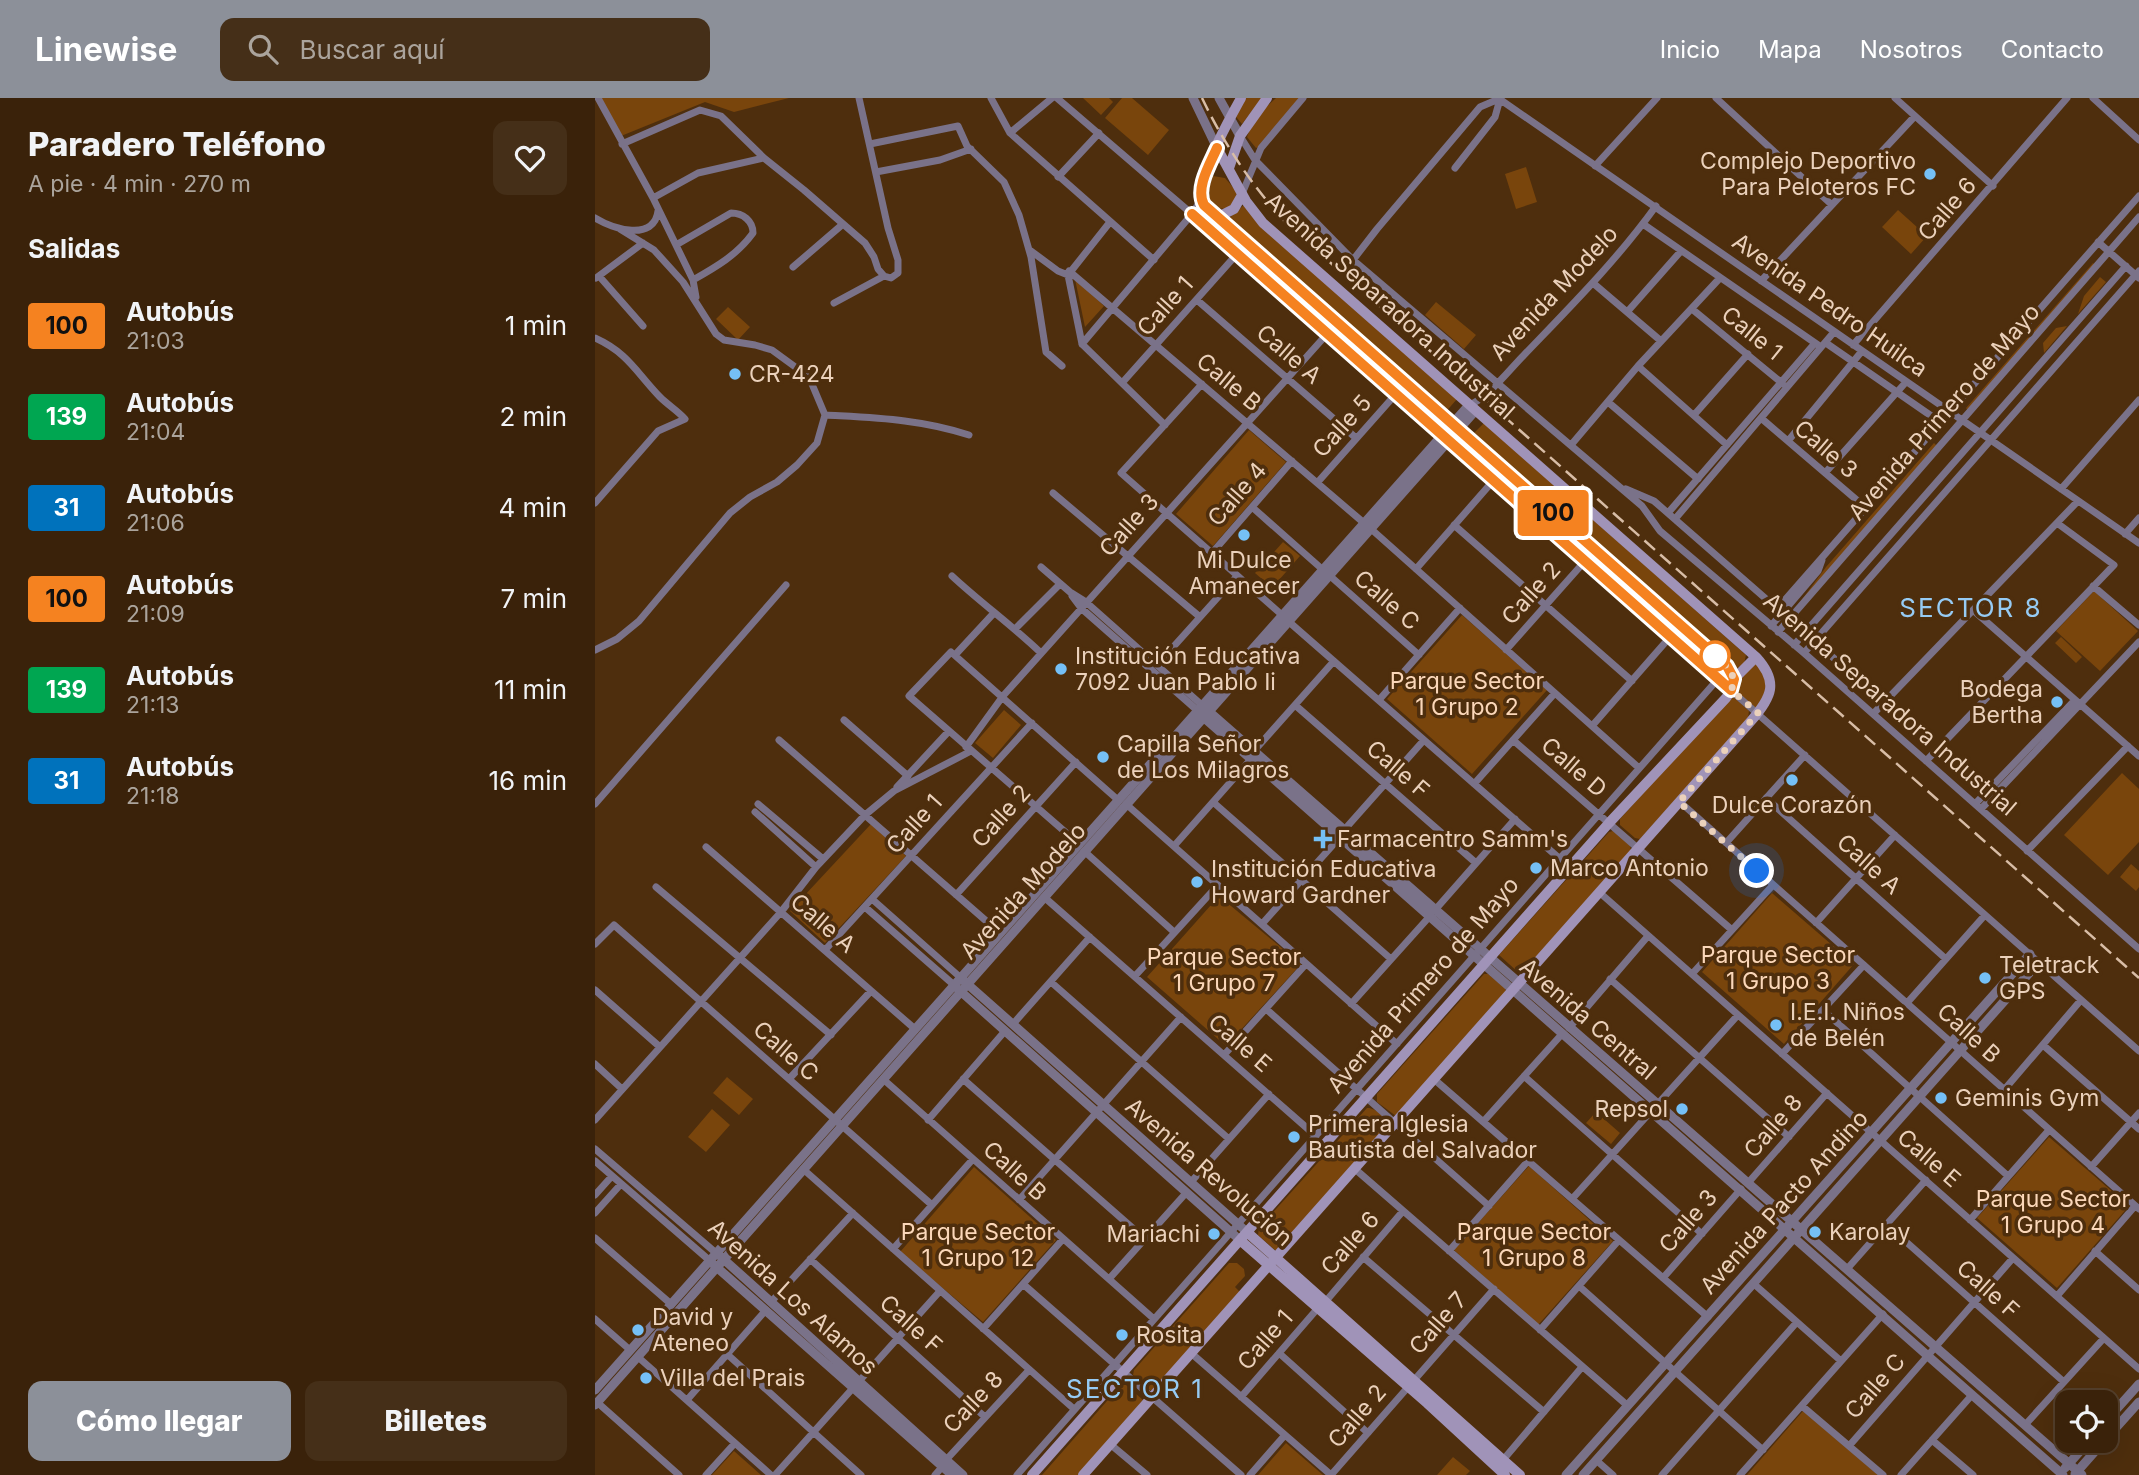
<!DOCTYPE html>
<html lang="es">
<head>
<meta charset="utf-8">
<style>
	:root { --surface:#3a220a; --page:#452f18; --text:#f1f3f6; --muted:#aba49c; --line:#543f2b; --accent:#8c9099 }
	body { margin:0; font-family:Inter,sans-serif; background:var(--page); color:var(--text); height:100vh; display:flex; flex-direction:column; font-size:26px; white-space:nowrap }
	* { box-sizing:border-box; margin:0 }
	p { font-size:23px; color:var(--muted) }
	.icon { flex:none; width:38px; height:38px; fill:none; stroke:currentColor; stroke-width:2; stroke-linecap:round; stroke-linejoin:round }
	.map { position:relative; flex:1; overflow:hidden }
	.sheet { display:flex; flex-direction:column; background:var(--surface); width:595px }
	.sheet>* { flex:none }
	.badge { padding:0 14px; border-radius:5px; font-size:24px; line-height:46px }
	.tools { position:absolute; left:1460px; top:1292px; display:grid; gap:14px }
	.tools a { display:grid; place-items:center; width:63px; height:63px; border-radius:14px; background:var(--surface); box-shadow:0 7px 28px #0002,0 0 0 2px var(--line); font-size:35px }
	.you { position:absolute; width:35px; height:35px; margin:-18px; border:5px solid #fff; border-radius:50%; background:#1a73e8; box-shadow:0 0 0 10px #1a73e833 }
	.map>.badge { position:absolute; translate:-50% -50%; box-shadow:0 0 0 4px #fff }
	h2 { padding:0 28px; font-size:26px; line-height:63px }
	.round { display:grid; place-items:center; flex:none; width:74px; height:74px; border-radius:14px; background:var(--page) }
	.summary { display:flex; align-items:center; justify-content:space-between; height:119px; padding:0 28px }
	h1 { font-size:33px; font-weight:800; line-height:52px }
	.cta { display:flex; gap:14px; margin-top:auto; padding:14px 28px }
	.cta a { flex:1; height:80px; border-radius:14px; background:var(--accent); color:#fff; font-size:28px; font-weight:800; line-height:80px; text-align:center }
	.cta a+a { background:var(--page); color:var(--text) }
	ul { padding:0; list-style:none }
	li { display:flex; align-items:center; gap:21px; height:91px; padding:0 28px }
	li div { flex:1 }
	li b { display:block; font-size:26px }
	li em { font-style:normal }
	li .badge { min-width:77px; font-weight:700; text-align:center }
	header { display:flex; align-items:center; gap:42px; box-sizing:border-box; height:98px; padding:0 35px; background:var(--accent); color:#fff }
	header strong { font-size:33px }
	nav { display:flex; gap:38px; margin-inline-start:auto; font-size:24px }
	.search { width:490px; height:63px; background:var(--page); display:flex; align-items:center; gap:18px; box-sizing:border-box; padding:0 24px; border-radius:14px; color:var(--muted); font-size:26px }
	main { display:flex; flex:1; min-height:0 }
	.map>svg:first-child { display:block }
</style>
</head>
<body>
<header>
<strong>Linewise</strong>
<div class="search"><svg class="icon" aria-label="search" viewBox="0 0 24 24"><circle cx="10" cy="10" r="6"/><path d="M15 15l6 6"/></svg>Buscar aquí</div>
<nav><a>Inicio</a><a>Mapa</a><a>Nosotros</a><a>Contacto</a></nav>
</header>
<main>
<section class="sheet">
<div class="summary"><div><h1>Paradero Teléfono</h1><p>A pie · 4 min · 270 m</p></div><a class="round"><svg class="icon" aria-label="heart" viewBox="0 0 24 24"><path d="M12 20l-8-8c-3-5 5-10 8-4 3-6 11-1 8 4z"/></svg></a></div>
<h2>Salidas</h2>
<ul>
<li><span class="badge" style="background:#f58220;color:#111">100</span><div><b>Autobús</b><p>21:03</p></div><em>1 min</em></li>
<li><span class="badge" style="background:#00a651;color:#fff">139</span><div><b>Autobús</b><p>21:04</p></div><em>2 min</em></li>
<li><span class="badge" style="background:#0072bc;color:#fff">31</span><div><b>Autobús</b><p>21:06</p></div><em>4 min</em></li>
<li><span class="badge" style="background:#f58220;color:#111">100</span><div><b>Autobús</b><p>21:09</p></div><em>7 min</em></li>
<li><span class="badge" style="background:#00a651;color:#fff">139</span><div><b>Autobús</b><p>21:13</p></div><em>11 min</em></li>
<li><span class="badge" style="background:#0072bc;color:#fff">31</span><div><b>Autobús</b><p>21:18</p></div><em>16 min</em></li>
</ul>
<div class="cta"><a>Cómo llegar</a><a>Billetes</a></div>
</section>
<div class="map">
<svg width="1544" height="1377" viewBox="0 0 1544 1377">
	<rect width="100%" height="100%" fill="#4e2e0d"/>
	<path fill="#79450c" d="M6,0H194L139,14L110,4L26,38Z
		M488,0H514L518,4L506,17Z
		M527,0H537L574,32L553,57L510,20Z
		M648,0H667L647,26L637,14Z
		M681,0H704L666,48L661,50L652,39L659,20Z
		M931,69L942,104L921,111L910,76Z
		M618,78L630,80L642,94L641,103L631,111L622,110L615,104L614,89Z
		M650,106L862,301L849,316L632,122Z
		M1303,112L1332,138L1316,156L1287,129Z
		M1498,165L1500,167L1373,313L1371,310Z
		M1505,179L1511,184L1483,216L1489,198Z
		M480,181L509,208L490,229Z
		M841,204L881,237L869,251L830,217Z
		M133,209L155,229L143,242L121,221Z
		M1472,228L1449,255L1448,245L1461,230Z
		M889,325L1151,557L1149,566L1142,570L1138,569L876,338Z
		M654,332L691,364L618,448L581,416Z
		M1339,345L1343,349L1200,511L1231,469Z
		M688,444L705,458L677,490L660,475Z
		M1499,493L1543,533L1505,573L1461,533Z
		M867,517L952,592L877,676L792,601Z
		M1466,539L1487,559L1481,565L1460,545Z
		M1161,562L1174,583L1163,613L1138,592L1142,582Z
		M1134,600H1140L1154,613L1153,620L1045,741L1040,740L1025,727V721Z
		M409,612L426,627L398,660L380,645Z
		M1527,675L1544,691V744L1513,777L1469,737Z
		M276,726L311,758L230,845L195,813Z
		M1018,733L1035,746L1036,753L927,876L924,875L904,857L1014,734Z
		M1536,766L1544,773V789L1541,793L1525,779Z
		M1177,795L1259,866L1189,946L1107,874Z
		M624,798L706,866L631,948L552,879Z
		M889,876H893L910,890L911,894L801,1018L782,1004V996Z
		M132,979L158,1001L144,1017L118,995Z
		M772,1010C779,1009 791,1019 793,1026L683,1152H680L663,1137L664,1130Z
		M117,1011L135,1027L111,1054L93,1039Z
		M1001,1014L1025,1035L1016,1046L991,1025Z
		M1454,1039L1534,1108L1462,1190L1382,1120Z
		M934,1068L1018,1143L943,1227L859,1152Z
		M379,1069L461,1142L388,1224L305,1154Z
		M634,1165H642L649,1171L650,1178L640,1189L645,1194L558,1293L555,1292L538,1277L539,1272Z
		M526,1287H531L548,1302L484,1377H447Z
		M1208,1313L1283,1377H1152Z
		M691,1345L728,1377H663Z
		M139,1353L166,1377H117Z
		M858,1359L875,1373L871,1377H842Z"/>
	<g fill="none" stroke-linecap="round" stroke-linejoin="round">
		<path stroke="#7a7289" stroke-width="7" d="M3,0L58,100L98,182L101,199
			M396,0L415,35L559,162
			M462,0L597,116L1544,953
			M903,0L1544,445
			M1121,0L1237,107
			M1300,0L1398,88
			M1498,0L1544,42
			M415,35L457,0
			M645,38L660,62L758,162L1047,408L1065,433L1209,555L1544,851
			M27,46L105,12L126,18L169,60L209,92L270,145L279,159L283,171L289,178L296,180L303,175V162L293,130L264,0
			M275,46L363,28L372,48L409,84L424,117L436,159L451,254L467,268
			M1000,68L1062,0
			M860,70L900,19L905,1
			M281,74L345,62L376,51
			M463,79L504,35
			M647,96L666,50L708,0
			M58,100L103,75L169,60
			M0,120C18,131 59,144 63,113
			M1048,126L1223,247
			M1503,144L1544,180
			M81,147L136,115C148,115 158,123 158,135C142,157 121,169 98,182
			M436,153L463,173L473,177
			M758,162L782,131L885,9L906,0
			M198,169L248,126
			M474,173L769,425
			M4,178L48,228
			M1,180L48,145
			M1166,183L1320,18
			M998,185L1066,243
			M602,202L761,340
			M239,205L289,178
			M1097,211L1188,286
			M1033,213L1086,153
			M0,240C33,255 41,274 65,299C73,307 83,313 90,321L63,333L0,405
			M1231,245L1345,324
			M487,246L597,116L606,102
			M487,246L473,177L515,124
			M487,246L570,327
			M1258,247L1472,0
			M1043,268L1132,347
			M527,285L642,156
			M607,286L526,375L687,517
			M1013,304L1103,381
			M874,307C892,301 915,271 929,257C975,209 1022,162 1061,108
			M230,317C281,320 325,321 374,337
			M1099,317L1153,256
			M1166,320L1271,410
			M1193,343L1267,253
			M976,347L1043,268L1124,181
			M1230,375L1311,284
			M722,385L800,297
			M1031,391L1059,403L1289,604
			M1466,391L1544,302
			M458,395L605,519
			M657,409L727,471
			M1073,415L1220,245
			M1080,421L1239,234
			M859,427L1037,583
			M775,430L1044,670
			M1530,436L1544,420
			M617,455L697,363
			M446,469L475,494L491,504L608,608
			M821,471L898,383
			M734,477L824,557
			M357,478C386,505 418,528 446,555
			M1498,488L1544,527
			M477,498L486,510L603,613
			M1182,511L1544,98
			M1378,512L1544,658
			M693,523L965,761
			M1176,528L1223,473L1227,462
			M421,530L465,486
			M1183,534L1544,119
			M1199,547L1531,168
			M0,552L22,541L44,523L135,415L155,399L182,384L202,367L222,345L230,317L214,279L177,252L160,247L129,242L121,236L88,184L59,152L25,131
			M911,552L990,463
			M1209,555L1544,173
			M360,557L398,516
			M562,567L642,478
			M784,602L865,510
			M700,607L881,765
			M1278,616L1483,403
			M249,622L313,678
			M997,628L1075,539
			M184,642L405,835
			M918,642L1137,832
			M371,649L408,598L732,236
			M659,653L739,563
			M1331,663L1519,467L1462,425
			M879,686L960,595
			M302,689L354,633
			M1171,700L1351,861
			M618,704L796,861
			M1085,704L1544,1111
			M0,706L191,487
			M163,706L228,761
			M531,706L802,946
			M1380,706L1480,602
			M1386,711L1544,544
			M160,714L221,769
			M750,731L829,642
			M1131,745L1210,657
			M484,746L314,598L356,554L523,702
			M579,748L656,661
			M111,749L320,931
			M489,753L579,834
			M1432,753L1533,648
			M61,789L236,937
			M1004,794L1544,1271
			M361,797L481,664
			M449,799L721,1038
			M277,801L366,880
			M270,809L359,887
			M840,812L920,721
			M1221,825L1300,737
			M667,826L746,738
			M0,846L19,827L337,1107
			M230,852L437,625
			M1097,876L1178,787
			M540,878L623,787
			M1015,881L1194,1039
			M456,884L634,1041
			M0,892L65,949
			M1312,905L1390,817
			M756,906L835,818
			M671,911L894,1108
			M1228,912L1413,1078
			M418,926L495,839
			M974,930L1053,838
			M1448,947L1544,1031
			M1187,956L1269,867
			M629,957L711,866
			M0,966L27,991
			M929,978L1107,1136
			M194,981L276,893
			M288,981L559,1221
			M368,981L550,1141
			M840,982L1113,1219
			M1409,992L1486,902
			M0,1022L186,814L221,769L270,717L299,693L376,653
			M333,1022L410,933
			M888,1024L967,936
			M0,1051L121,1155
			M0,1063L114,1162
			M1496,1069L1544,1015
			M208,1071L479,1311
			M760,1071L1033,1308
			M596,1084L674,996
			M1153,1085L1232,995
			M0,1097L17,1078
			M977,1101L1143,917
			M424,1102L586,919
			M0,1115L26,1086
			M1375,1122L1454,1032
			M1291,1126L1469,1284
			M0,1140L76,1206
			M298,1151L378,1061
			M854,1153L933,1063
			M1500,1153L1544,1192
			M768,1159L949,1314
			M215,1161L390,1319
			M1252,1171L1331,1082
			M1068,1180L1146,1091
			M514,1181L591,1095
			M428,1186L646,1377
			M1159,1186L1246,1263
			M984,1188L1168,1352
			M1462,1198L1540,1108
			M731,1203L808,1113
			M176,1204L258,1115
			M0,1221L35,1252
			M388,1231L468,1141
			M945,1232L1024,1142
			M596,1255L736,1377
			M684,1255L773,1335
			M132,1256L266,1377
			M43,1259L176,1377
			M646,1299L723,1210
			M92,1302L171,1212
			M2,1304L84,1377
			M1207,1308L1288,1377
			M1430,1327L1509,1240
			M1337,1342L1378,1377
			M515,1346L552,1377
			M1254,1348L1418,1160
			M351,1362L434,1272
			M908,1362L987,1269
			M1001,1362L1018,1377
			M111,1377L140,1345
			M180,1377L345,1193
			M340,1377L347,1369
			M422,1377L1123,581
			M655,1377L690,1337
			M736,1377L899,1191
			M1067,1377L1202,1224
			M1145,1377L1288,1216
			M1306,1377L1377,1297"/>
		<path stroke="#7a7289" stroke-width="9" d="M598,0L622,50
			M624,0L645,38
			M611,611L1487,1377
			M606,617L1468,1377
			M369,883L653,1135
			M363,891L646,1143
			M125,1158L368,1377
			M118,1166L357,1377
			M0,1292L874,307
			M0,1307L881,312
			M1510,1324L1544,1286
			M1510,1342L1544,1304
			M1470,1370L1495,1342
			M1480,1376L1510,1342
			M971,1377L1435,856
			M988,1377L1444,864"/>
		<path stroke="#a093b8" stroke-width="10" d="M634,70L645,38L672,0
			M623,119L639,111L647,97
			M1139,581L1161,559
			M653,1135L925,1377
			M646,1143L832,1305L910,1377
			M437,1377L1014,725L1131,600C1140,588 1141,581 1132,568L609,107C597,86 635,20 646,0
			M488,1377L1156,623C1177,599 1184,584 1161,559L668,125L651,103L622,50"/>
		<path stroke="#d8bda6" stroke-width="2.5" stroke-dasharray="14 7" stroke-linecap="butt" d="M607,0C630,48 659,91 695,129L1544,880"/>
	</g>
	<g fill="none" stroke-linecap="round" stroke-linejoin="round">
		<g stroke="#fff" stroke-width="16">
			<path id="line" d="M597,116L1136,592L1139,581L1132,568L609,107C600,90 615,66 622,50"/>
		</g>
		<use href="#line" stroke="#f58220" stroke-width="10"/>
		<path stroke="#ebd1bb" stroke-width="7" stroke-dasharray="0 12.6" d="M1120,558L1111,550C1123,561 1146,574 1136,592L1163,615L1084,704L1162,773"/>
	</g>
	<g fill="#75c0f6" stroke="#4e2e0d" stroke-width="2.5">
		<circle cx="1335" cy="76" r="7"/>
		<circle cx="140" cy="276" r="7"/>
		<circle cx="649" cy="437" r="7"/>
		<circle cx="466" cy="571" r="7"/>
		<circle cx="1462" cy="604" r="7"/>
		<circle cx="508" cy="659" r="7"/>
		<circle cx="1197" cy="682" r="7"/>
		<path d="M724.5 730.5h7v7h7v7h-7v7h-7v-7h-7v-7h7z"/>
		<circle cx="941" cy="770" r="7"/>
		<circle cx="602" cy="784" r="7"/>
		<circle cx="1390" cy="880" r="7"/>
		<circle cx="1181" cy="927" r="7"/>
		<circle cx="1346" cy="1000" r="7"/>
		<circle cx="1087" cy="1011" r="7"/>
		<circle cx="699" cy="1039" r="7"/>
		<circle cx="1220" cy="1134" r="7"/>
		<circle cx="619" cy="1136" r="7"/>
		<circle cx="43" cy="1232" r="7"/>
		<circle cx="527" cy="1237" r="7"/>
		<circle cx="51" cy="1280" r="7"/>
	</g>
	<circle fill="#fff" stroke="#f58220" stroke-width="3.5" cx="1120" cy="558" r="14"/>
	<g text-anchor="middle" stroke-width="7" stroke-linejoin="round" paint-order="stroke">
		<g font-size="23" fill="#ebd1bb" stroke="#4e2e0d" text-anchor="start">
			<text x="1321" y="71" text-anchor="end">Complejo Deportivo<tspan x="1321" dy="26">Para Peloteros FC</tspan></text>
			<text x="154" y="284">CR-424</text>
			<text x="649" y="470" text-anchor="middle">Mi Dulce<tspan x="649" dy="26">Amanecer</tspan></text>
			<text x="480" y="566">Institución Educativa<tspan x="480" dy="26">7092 Juan Pablo Ii</tspan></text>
			<text x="1448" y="599" text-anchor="end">Bodega<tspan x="1448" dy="26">Bertha</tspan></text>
			<text x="522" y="654">Capilla Señor<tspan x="522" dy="26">de Los Milagros</tspan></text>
			<text x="1197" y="715" text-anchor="middle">Dulce Corazón</text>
			<text x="742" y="749">Farmacentro Samm's</text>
			<text x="955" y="778">Marco Antonio</text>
			<text x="616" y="779">Institución Educativa<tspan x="616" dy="26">Howard Gardner</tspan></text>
			<text x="1404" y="875">Teletrack<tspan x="1404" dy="26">GPS</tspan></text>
			<text x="1195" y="922">I.E.I. Niños<tspan x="1195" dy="26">de Belén</tspan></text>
			<text x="1360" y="1008">Geminis Gym</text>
			<text x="1073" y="1019" text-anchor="end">Repsol</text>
			<text x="713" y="1034">Primera Iglesia<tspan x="713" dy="26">Bautista del Salvador</tspan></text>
			<text x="1234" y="1142">Karolay</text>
			<text x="605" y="1144" text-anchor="end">Mariachi</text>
			<text x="57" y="1227">David y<tspan x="57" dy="26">Ateneo</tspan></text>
			<text x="541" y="1245">Rosita</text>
			<text x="65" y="1288">Villa del Prais</text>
		</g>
		<g font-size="23" fill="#ebd1bb" stroke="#4e2e0d">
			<text transform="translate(1352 111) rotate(-49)" y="8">Calle 6</text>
			<text transform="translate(959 195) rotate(-47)" y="8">Avenida Modelo</text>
			<text transform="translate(1235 207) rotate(35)" y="8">Avenida Pedro Huilca</text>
			<text transform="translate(570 208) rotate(-48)" y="8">Calle 1</text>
			<text transform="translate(795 208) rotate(42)" y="8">Avenida Separadora Industrial</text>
			<text transform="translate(1157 235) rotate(39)" y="8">Calle 1</text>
			<text transform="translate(694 256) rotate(41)" y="8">Calle A</text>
			<text transform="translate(634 284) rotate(40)" y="8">Calle B</text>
			<text transform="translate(1349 314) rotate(-49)" y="8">Avenida Primero de Mayo</text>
			<text transform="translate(747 328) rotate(-48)" y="8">Calle 5</text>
			<text transform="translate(1231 351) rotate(41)" y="8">Calle 3</text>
			<text transform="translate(642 396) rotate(-49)" y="8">Calle 4</text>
			<text transform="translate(534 427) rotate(-48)" y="8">Calle 3</text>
			<text transform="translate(936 495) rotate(-48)" y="8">Calle 2</text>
			<text transform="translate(792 502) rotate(41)" y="8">Calle C</text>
			<text transform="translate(1295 606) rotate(41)" y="8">Avenida Separadora Industrial</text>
			<text transform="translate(979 669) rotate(41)" y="8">Calle D</text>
			<text transform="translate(803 671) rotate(41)" y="8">Calle F</text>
			<text transform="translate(406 718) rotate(-48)" y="8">Calle 2</text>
			<text transform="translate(319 726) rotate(-48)" y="8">Calle 1</text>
			<text transform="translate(1274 766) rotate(42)" y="8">Calle A</text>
			<text transform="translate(428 793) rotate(-48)" y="8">Avenida Modelo</text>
			<text transform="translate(228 825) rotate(41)" y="8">Calle A</text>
			<text transform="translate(828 887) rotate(-49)" y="8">Avenida Primero de Mayo</text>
			<text transform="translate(993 921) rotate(41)" y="8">Avenida Central</text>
			<text transform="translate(1374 935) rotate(42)" y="8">Calle B</text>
			<text transform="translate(645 945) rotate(41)" y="8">Calle E</text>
			<text transform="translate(191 953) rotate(41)" y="8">Calle C</text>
			<text transform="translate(1178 1028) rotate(-49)" y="8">Calle 8</text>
			<text transform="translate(1334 1060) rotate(41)" y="8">Calle E</text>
			<text transform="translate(420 1073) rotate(42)" y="8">Calle B</text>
			<text transform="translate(614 1074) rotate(41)" y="8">Avenida Revolución</text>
			<text transform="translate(1189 1104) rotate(-48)" y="8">Avenida Pacto Andino</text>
			<text transform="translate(1093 1123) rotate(-49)" y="8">Calle 3</text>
			<text transform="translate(755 1145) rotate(-49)" y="8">Calle 6</text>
			<text transform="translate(1393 1191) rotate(42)" y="8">Calle F</text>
			<text transform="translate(198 1199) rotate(42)" y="8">Avenida Los Alamos</text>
			<text transform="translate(843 1225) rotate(-49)" y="8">Calle 7</text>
			<text transform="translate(316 1226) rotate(42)" y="8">Calle F</text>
			<text transform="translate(670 1242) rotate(-49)" y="8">Calle 1</text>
			<text transform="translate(1280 1288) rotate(-49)" y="8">Calle C</text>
			<text transform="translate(378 1304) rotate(-47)" y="8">Calle 8</text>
			<text transform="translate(762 1318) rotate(-49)" y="8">Calle 2</text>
		</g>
		<g font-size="23" fill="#fbd7b9" stroke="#4e2e0d">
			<text x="872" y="591">Parque Sector<tspan x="872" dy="26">1 Grupo 2</tspan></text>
			<text x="1183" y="865">Parque Sector<tspan x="1183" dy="26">1 Grupo 3</tspan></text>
			<text x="629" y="867">Parque Sector<tspan x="629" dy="26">1 Grupo 7</tspan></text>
			<text x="1458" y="1109">Parque Sector<tspan x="1458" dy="26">1 Grupo 4</tspan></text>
			<text x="383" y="1142">Parque Sector<tspan x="383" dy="26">1 Grupo 12</tspan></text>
			<text x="939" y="1142">Parque Sector<tspan x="939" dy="26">1 Grupo 8</tspan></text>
		</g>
		<g font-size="26" letter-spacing="2" fill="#96cbf4" stroke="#4e2e0d">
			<text x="1376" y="519">SECTOR 8</text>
			<text x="540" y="1300">SECTOR 1</text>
		</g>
	</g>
</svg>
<div class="tools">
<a><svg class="icon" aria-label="locate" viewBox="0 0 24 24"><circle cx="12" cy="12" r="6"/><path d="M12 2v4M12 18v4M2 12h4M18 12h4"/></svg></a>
</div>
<div class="you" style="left:1162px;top:773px"></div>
<b class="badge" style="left:958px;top:415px;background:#f58220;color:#111">100</b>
</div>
</main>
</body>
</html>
